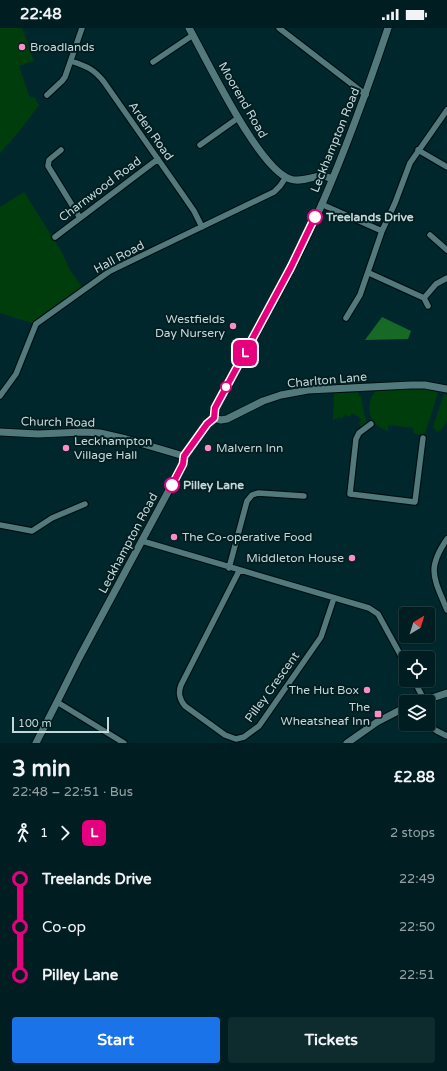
<!DOCTYPE html>
<html lang="en">
<head>
<meta charset="utf-8">
<style>
	:root { --surface:#001e21; --page:#0e2b2e; --text:#f1f3f6; --muted:#95a2a5; --line:#223c3f; --accent:#1a73e8 }
	body { margin:0; font-family:"Varela Round",sans-serif; background:var(--page); color:var(--text); height:100vh; display:flex; flex-direction:column; font-size:15px; white-space:nowrap }
	* { box-sizing:border-box; margin:0 }
	p { font-size:13px; color:var(--muted) }
	.icon { flex:none; width:22px; height:22px; fill:none; stroke:currentColor; stroke-width:2; stroke-linecap:round; stroke-linejoin:round }
	.map { position:relative; height:715px; overflow:hidden }
	.details { display:flex; flex-direction:column; background:var(--surface); flex:1 }
	.details>* { flex:none }
	.badge { padding:0 8px; border-radius:6px; font-size:14px; line-height:26px }
	.needle { width:26px; rotate:38deg }
	.tools { position:absolute; left:399px; top:579px; display:grid; gap:8px }
	.tools a { display:grid; place-items:center; width:36px; height:36px; border-radius:4px; background:var(--surface); box-shadow:0 1px 3px #0004,0 0 0 1px var(--line); font-size:20px }
	.scale { position:absolute; left:12px; bottom:10px; width:97px; box-sizing:border-box; padding-left:4px; border:2px solid #c4d8da; border-top:0; font-size:11px; line-height:14px; white-space:nowrap; color:#c4d8da; -webkit-text-stroke:3px #021e21; paint-order:stroke }
	.map>.badge { position:absolute; translate:-50% -50%; box-shadow:0 0 0 2px #fff }
	.legs { display:flex; align-items:center; gap:6px; height:44px; padding:0 12px; font-size:13px }
	.legs p { margin-inline-start:auto }
	.overview { display:flex; align-items:center; justify-content:space-between; height:68px; padding:0 12px }
	h1 { font-size:22px; font-weight:700; line-height:30px }
	.primary-button { display:flex; gap:8px; margin-top:auto; padding:8px 12px }
	.primary-button a { flex:1; height:46px; border-radius:4px; background:var(--accent); color:#fff; font-size:16px; font-weight:700; line-height:46px; text-align:center }
	.primary-button a+a { background:var(--page); color:var(--text) }
	ul { padding:0 12px; list-style:none }
	li { display:flex; align-items:center; gap:14px; height:48px; font-size:15px }
	li i { display:grid; place-items:center; width:6px; height:100%; margin:0 5px; background:currentColor }
	li i::after { content:''; width:10px; height:10px; margin:-5px; border:3px solid; border-radius:50%; background:var(--surface) }
	li p { margin-inline-start:auto }
	li:first-child i { background:linear-gradient(#0000 50%,currentColor 0) }
	li:last-child i { background:linear-gradient(currentColor 50%,#0000 0) }
	.status { display:flex; justify-content:space-between; align-items:center; height:28px; padding:0 20px; background:var(--surface); direction:ltr }
	.status svg { height:11px; fill:currentColor }
	.map>svg:first-child { display:block }
</style>
</head>
<body>
<div class="status"><b>22:48</b><svg viewBox="0 0 49 12"><path d="M0 12V9h3v3zM5 12V6h3v6zM10 12V3h3v9zM15 12V0h3v12zM26 1h20v11H26zM47 4h2v5h-2z"/></svg></div>
<div class="map">
<svg width="447" height="715" viewBox="0 0 447 715">
	<rect width="100%" height="100%" fill="#00282c"/>
	<path fill="#003d0d" d="M0,0H22L34,33L19,38L30,71L34,69L39,77L21,101L0,125Z
		M24,164L61,223L70,242L84,262L36,296L0,285V179Z
		M426,359L438,365L425,405L422,407L413,405L414,400L388,397V403C367,397 364,376 377,361Z
		M358,364L359,368H361L364,386L367,394L365,399L360,398L359,395L362,391L352,385L349,389L345,386L342,391L340,389L333,392L334,365Z
		M444,366L447,368V393L441,402L437,404L433,399Z"/>
	<path fill="#166a26" d="M382,289L411,303L408,311L365,312Z"/>
	<g fill="none" stroke-linecap="round" stroke-linejoin="round">
		<g stroke="#000f11" stroke-width="8">
			<path id="minor" d="M279,0L366,67
				M71,33C86,38 94,41 104,54L183,167L194,183L202,199
				M153,34L193,7
				M47,67L62,53L65,49L82,0
				M200,117L238,90
				M61,122L49,132L48,138L80,190
				M418,122L447,139
				M321,176L382,203
				M430,207L447,222
				M55,209L158,131
				M369,245L424,270L436,256L447,250
				M424,270L428,278
				M346,290L360,267L382,203L395,175L410,135L447,82
				M0,368L16,346L36,296L110,243L274,164L280,158L286,149
				M371,396L359,405L356,411L350,466L415,474L423,410
				M0,497L32,503L52,490L85,476
				M447,511C426,541 434,550 447,582
				M142,513L369,580L378,586L406,637
				M229,540L247,473L252,467L258,465L304,468
				M239,543L181,657C178,665 179,671 185,678L225,707L236,711L244,709L259,698L321,609L334,570
				M414,652L424,672
				M57,674L124,715
				M426,696L437,703L447,708"/>
		</g>
		<g stroke="#000f11" stroke-width="9">
			<path id="tertiary" d="M189,0C207,32 258,140 290,151C301,155 312,148 323,148C326,148 329,150 332,151
				M213,390L221,392L227,391L263,373L281,367L308,362L411,357H425L447,361
				M0,404L38,406L84,404L100,405L126,411L184,428
				M420,674L447,665
				M36,715L57,674L79,630L183,436L184,428L207,396L213,390L215,380C251,313 291,246 322,176C347,118 368,60 388,0
				M347,715L377,694L406,679"/>
		</g>
		<use href="#minor" stroke="#52797c" stroke-width="5.5"/>
		<use href="#tertiary" stroke="#52797c" stroke-width="7"/>
	</g>
	<g fill="none" stroke-linecap="round" stroke-linejoin="round">
		<g stroke="#fff" stroke-width="9">
			<path id="line-1" d="M172,457L183,436L184,428L207,396L214,390L215,380L291,239L315,189"/>
		</g>
		<use href="#line-1" stroke="#e6007e" stroke-width="6"/>
	</g>
	<g fill="#fb8fc5" stroke="#021e21" stroke-width="1.5">
		<circle cx="22" cy="19" r="4"/>
		<circle cx="233" cy="298" r="4"/>
		<circle cx="66" cy="420" r="4"/>
		<circle cx="208" cy="420" r="4"/>
		<circle cx="174" cy="509" r="4"/>
		<circle cx="352" cy="530" r="4"/>
		<circle cx="367" cy="662" r="4"/>
		<rect x="374" y="682" width="8" height="8" rx="2"/>
	</g>
	<g fill="#fff" stroke="#e6007e" stroke-width="2">
		<circle cx="315" cy="189" r="7"/>
		<circle cx="226" cy="359" r="5"/>
		<circle cx="172" cy="457" r="7"/>
	</g>
	<g text-anchor="middle" stroke-width="4" stroke-linejoin="round" paint-order="stroke">
		<g font-size="12" fill="#c4d8da" stroke="#021e21" text-anchor="start">
			<text x="30" y="23">Broadlands</text>
			<text x="225" y="295" text-anchor="end">Westfields<tspan x="225" dy="14">Day Nursery</tspan></text>
			<text x="74" y="417">Leckhampton<tspan x="74" dy="14">Village Hall</tspan></text>
			<text x="216" y="424">Malvern Inn</text>
			<text x="182" y="513">The Co-operative Food</text>
			<text x="344" y="534" text-anchor="end">Middleton House</text>
			<text x="359" y="666" text-anchor="end">The Hut Box</text>
			<text x="370" y="683" text-anchor="end">The<tspan x="370" dy="14">Wheatsheaf Inn</tspan></text>
		</g>
		<g font-size="12" fill="#c4d8da" stroke="#021e21">
			<text transform="translate(243 72) rotate(60)" y="4">Moorend Road</text>
			<text transform="translate(151 103) rotate(55)" y="4">Arden Road</text>
			<text transform="translate(335 112) rotate(-68)" y="4">Leckhampton Road</text>
			<text transform="translate(100 161) rotate(-37)" y="4">Charnwood Road</text>
			<text transform="translate(119 229) rotate(-28)" y="4">Hall Road</text>
			<text transform="translate(327 352) rotate(-5)" y="4">Charlton Lane</text>
			<text transform="translate(58 394) rotate(1)" y="4">Church Road</text>
			<text transform="translate(128 515) rotate(-62)" y="4">Leckhampton Road</text>
			<text transform="translate(272 659) rotate(-54)" y="4">Pilley Crescent</text>
		</g>
		<g font-size="12" font-weight="bold" fill="#c4d8da" stroke="#021e21" text-anchor="start">
			<text x="326" y="193">Treelands Drive</text>
			<text x="183" y="461">Pilley Lane</text>
		</g>
	</g>
</svg>
<div class="tools">
<a><svg class="needle" viewBox="-14 -14 28 28"><path d="M0-13l5 13h-10z" fill="#e53935"/><path d="M0 13l5-13h-10z" fill="#95a2a5"/></svg></a>
<a><svg class="icon" aria-label="locate" viewBox="0 0 24 24"><circle cx="12" cy="12" r="6"/><path d="M12 2v4M12 18v4M2 12h4M18 12h4"/></svg></a>
<a><svg class="icon" aria-label="layers" viewBox="0 0 24 24"><path d="M12 4l9 5-9 5-9-5zM3 14l9 5 9-5"/></svg></a>
</div>
<div class="scale">100 m</div>
<b class="badge" style="left:245px;top:325px;background:#e6007e;color:#fff">L</b>
</div>
<section class="details">
<div class="overview"><div><h1>3 min</h1><p>22:48 – 22:51 · Bus</p></div><b>£2.88</b></div>
<div class="legs"><svg class="icon" aria-label="walk" viewBox="0 0 24 24"><circle cx="13" cy="4" r="2"/><path d="M13 8l-2 6 4 7M11 14l-3 7M7 12l3-4h3l4 4"/></svg>1<svg class="icon" aria-label="forward" viewBox="0 0 24 24"><path d="M9 5l7 7-7 7"/></svg><b class="badge" style="background:#e6007e;color:#fff">L</b><p>2 stops</p></div>
<ul>
<li><i style="color:#e6007e"></i><b>Treelands Drive</b><p>22:49</p></li>
<li><i style="color:#e6007e"></i><span>Co-op</span><p>22:50</p></li>
<li><i style="color:#e6007e"></i><b>Pilley Lane</b><p>22:51</p></li>
</ul>
<div class="primary-button"><a>Start</a><a>Tickets</a></div>
</section>
</body>
</html>
